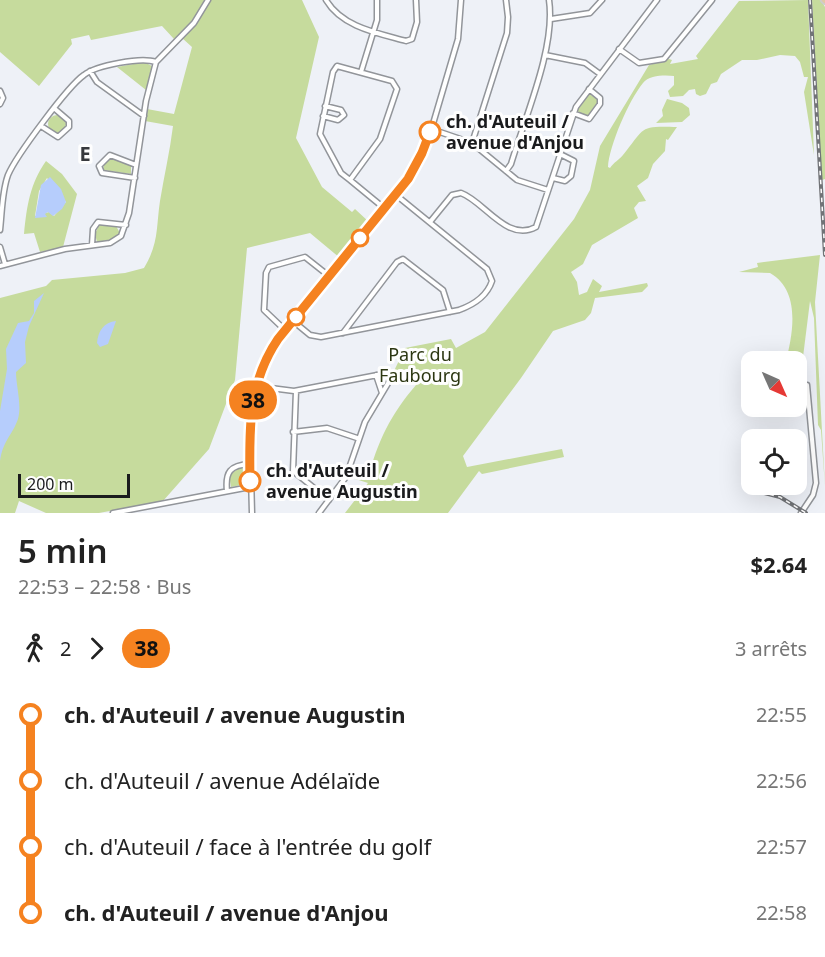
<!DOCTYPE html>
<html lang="fr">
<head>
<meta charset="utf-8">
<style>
	:root { --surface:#fff; --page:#f2f2f2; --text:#222; --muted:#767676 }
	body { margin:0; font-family:"Noto Sans",sans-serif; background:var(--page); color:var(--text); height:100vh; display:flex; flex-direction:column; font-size:22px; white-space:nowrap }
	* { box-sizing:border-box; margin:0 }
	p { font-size:20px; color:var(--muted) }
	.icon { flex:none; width:33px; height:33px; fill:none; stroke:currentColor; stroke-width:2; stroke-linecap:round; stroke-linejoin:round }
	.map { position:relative; height:513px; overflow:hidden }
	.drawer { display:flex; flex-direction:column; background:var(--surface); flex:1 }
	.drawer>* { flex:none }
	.badge { padding:0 12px; border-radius:20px; font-size:21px; line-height:39px }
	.needle { width:39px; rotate:135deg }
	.controls { position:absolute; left:741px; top:351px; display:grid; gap:12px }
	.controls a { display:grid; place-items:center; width:66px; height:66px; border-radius:12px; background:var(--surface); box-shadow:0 6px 24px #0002; font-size:30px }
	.scale { position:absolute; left:18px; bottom:15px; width:112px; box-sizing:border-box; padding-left:6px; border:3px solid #1a1b1d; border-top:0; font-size:16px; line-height:21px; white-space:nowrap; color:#1a1b1d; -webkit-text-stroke:4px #fefefe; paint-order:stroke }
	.map>.badge { position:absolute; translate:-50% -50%; box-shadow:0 0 0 3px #fff }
	.legs { display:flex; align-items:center; gap:9px; height:66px; padding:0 18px; font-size:20px }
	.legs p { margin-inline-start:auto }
	.overview { display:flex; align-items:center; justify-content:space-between; height:102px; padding:0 18px }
	h1 { font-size:33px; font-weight:600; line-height:45px }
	ul { padding:0 18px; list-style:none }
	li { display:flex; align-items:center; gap:21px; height:66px; font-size:22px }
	li i { display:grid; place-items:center; width:9px; height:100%; margin:0 8px; background:currentColor }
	li i::after { content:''; width:15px; height:15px; margin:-8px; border:4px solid; border-radius:50%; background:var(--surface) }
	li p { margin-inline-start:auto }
	li:first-child i { background:linear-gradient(#0000 50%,currentColor 0) }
	li:last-child i { background:linear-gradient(currentColor 50%,#0000 0) }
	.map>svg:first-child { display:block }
</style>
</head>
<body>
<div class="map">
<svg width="825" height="513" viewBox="0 0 825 513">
	<rect width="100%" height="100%" fill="#eef1f7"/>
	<path fill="#c6db9d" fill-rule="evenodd" d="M0,0H206L191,23L174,39L162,26L91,40L89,35L71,39L72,44L39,86L0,52Z
		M211,0H302L319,37L296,138L322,187L352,212L355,209L369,222L340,258L310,233L247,248L235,380L209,449L163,501L99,513H46L19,501L15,513H0V298L46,286L52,280L125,273L144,268C159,243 156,228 160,201C164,176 170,151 173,126L145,121L147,109L174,114L192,47L182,38L199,20Z
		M808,0L814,155L804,92L808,77H804L800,62L795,56L780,55L757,60H742L721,74L717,82L711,84L706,94L700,96L696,94L695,89L689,90L683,96L670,97L668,91L674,85V76C665,75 649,75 643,83C629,100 609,146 608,167L610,168C614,162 619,160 623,155C646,127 638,126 677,127L668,140L666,139L665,151L653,164L648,178L637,186L646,201L639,202L634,208L638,218L592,245L583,264L571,272L577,282L579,295L587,292L593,279L602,286L599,292L647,283L648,286L642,292L595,298L591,313L585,320L553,331L521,378L463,456L467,467L562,449L564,457L482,474L479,471L448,513H345L368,483L349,477L350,474L368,479C377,442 391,414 416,385L396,379L394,371L405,348L451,339L456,348L485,332L574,219L590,190L600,146L649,65L669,59L672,60L670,64L698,59L696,56L739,1Z
		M812,0H821L825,7V179L822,180Z
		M144,62L152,66L146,90L117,67Z
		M589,94L599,100L587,117L577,111Z
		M667,99L682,103L689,108L690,115L682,122L656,123L663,116L662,110Z
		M48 124a9 9 0 1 1 18 0a9 9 0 1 1-18 0Z
		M112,158L131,166V174L103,170L104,163Z
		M46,161L62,174L77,194L63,247L40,252L34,233L24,234C27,205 30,184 46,161ZM47,178L66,202L54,216L49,212L35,216L39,191Z
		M100,223L116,226L120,233L110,240L97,242L95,234Z
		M820,255L815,302L825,487L821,430L818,425L814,318L810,301L802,365L797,374L796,362L786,361C793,333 801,291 770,273L739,272L758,267L757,263Z
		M241,467L247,471L246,484L231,487L229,475Z"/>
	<path fill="#b6cdfc" d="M50,177L61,189L66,202L62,209L53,216L48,212L45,214L47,217L35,218L41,185Z
		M44,293L29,326L25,342L26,363L16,372C16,386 22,405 18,419C12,436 3,440 0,461V411L7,369L6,349L18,323L29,321L34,313V301Z
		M116,321L108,344L100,347L97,343C98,331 104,322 116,321Z"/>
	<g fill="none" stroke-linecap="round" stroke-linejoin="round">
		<g stroke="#92959a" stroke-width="7">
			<path id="minor" d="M326,0C342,27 377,33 406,41L412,39L417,22L416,0
				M551,19L590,13L602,0
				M619,49L639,63L664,59L712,0
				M545,55L585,63L600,74
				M337,66L392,81L397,89L380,139L350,180L341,173L320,134L333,72Z
				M90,71L97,82L144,116
				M361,72L377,20V0
				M0,91L3,98L0,104
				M573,113L589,119L600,104V98L589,89
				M323,116L338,120L344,115L341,110L325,106
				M41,126L58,137L69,127V121L55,109
				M431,129L472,143L517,180L548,190
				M472,143L507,33L508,17L506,0
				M506,171L511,164C525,117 556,47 549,0
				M135,178L102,173L99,166L110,155L136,165
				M553,178L565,181L571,176L574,161L560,154
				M350,180L384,208
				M430,222L452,195L461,193C484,201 507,243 536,227L576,107L657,0
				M0,230C2,212 2,191 8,175C16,156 68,86 84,75C97,65 141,57 156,62
				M92,245L93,229L98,222L126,225
				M0,247L5,264
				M0,266L65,249L110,243L121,236L129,213L146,101L156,62L194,23L208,0
				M293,321L310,335L321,337L459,310C473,305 487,296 492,281L487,269L396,195
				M285,330L264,310L266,273L269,267L305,257L329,276
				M343,333L397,262L403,259L443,290L450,312
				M376,375L382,393
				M255,386L294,391L388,373L393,375L365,422L346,477L319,513
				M296,391L293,471L329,500
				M293,432L327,428L357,438
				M227,491C225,472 230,465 250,464
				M113,513L250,487
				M252,513L250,437L254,392L260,371L278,339L396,195L418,162L430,134L458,39L461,0
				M801,513L813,495L816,483L807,385"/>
		</g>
		<g stroke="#cdcdcd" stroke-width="8">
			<path id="major" d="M824,0L825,1"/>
		</g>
		<use href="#minor" stroke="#fff" stroke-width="4"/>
		<use href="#major" stroke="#e1c9a5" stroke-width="4.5"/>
		<g stroke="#717377" stroke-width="4">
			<path id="rail" d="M810,0L825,255
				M752,490L780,497L806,513"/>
		</g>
		<use href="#rail" stroke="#fefefe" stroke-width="1.5" stroke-dasharray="4.5" stroke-linecap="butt"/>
	</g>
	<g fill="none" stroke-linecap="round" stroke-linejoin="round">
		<g stroke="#fff" stroke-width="14">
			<path id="line-1" d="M250,481C249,430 248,383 278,339L408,179L422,153L430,132"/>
		</g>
		<use href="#line-1" stroke="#f58220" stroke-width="9"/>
	</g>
	<g fill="#fff" stroke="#f58220" stroke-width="3">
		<circle cx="430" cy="132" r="10"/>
		<circle cx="360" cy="238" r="8"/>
		<circle cx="296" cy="317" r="8"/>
		<circle cx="250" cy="481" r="10"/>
	</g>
	<g text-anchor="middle" stroke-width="6" stroke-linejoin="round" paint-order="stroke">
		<g font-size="18" font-weight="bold" fill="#1a1b1d" stroke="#fefefe" text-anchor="start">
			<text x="446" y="128">ch. d'Auteuil /<tspan x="446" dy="21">avenue d'Anjou</tspan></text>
			<text x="266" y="477">ch. d'Auteuil /<tspan x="266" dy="21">avenue Augustin</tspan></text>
		</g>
		<g font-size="18" fill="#2c3712" stroke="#fefefe">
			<text x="420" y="361">Parc du<tspan x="420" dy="21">Faubourg</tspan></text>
		</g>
		<g font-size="20" font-weight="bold" fill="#37393d" stroke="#fefefe">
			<text x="85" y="161">E</text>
		</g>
	</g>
</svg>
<div class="controls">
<a><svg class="needle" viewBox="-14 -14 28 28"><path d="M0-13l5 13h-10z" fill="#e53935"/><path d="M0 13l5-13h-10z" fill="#767676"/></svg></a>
<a><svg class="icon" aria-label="locate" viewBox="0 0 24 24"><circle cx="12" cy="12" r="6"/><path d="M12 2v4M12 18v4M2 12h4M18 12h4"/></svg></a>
</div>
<div class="scale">200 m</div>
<b class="badge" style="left:253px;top:400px;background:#f58220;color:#111">38</b>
</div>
<section class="drawer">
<div class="overview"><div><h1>5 min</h1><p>22:53 – 22:58 · Bus</p></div><b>$2.64</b></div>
<div class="legs"><svg class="icon" aria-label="walk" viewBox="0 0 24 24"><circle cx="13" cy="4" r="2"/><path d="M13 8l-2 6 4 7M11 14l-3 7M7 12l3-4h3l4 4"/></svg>2<svg class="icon" aria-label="forward" viewBox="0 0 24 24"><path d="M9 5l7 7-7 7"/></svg><b class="badge" style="background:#f58220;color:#111">38</b><p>3 arrêts</p></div>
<ul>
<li><i style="color:#f58220"></i><b>ch. d'Auteuil / avenue Augustin</b><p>22:55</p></li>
<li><i style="color:#f58220"></i><span>ch. d'Auteuil / avenue Adélaïde</span><p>22:56</p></li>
<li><i style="color:#f58220"></i><span>ch. d'Auteuil / face à l'entrée du golf</span><p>22:57</p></li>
<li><i style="color:#f58220"></i><b>ch. d'Auteuil / avenue d'Anjou</b><p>22:58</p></li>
</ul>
</section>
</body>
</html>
